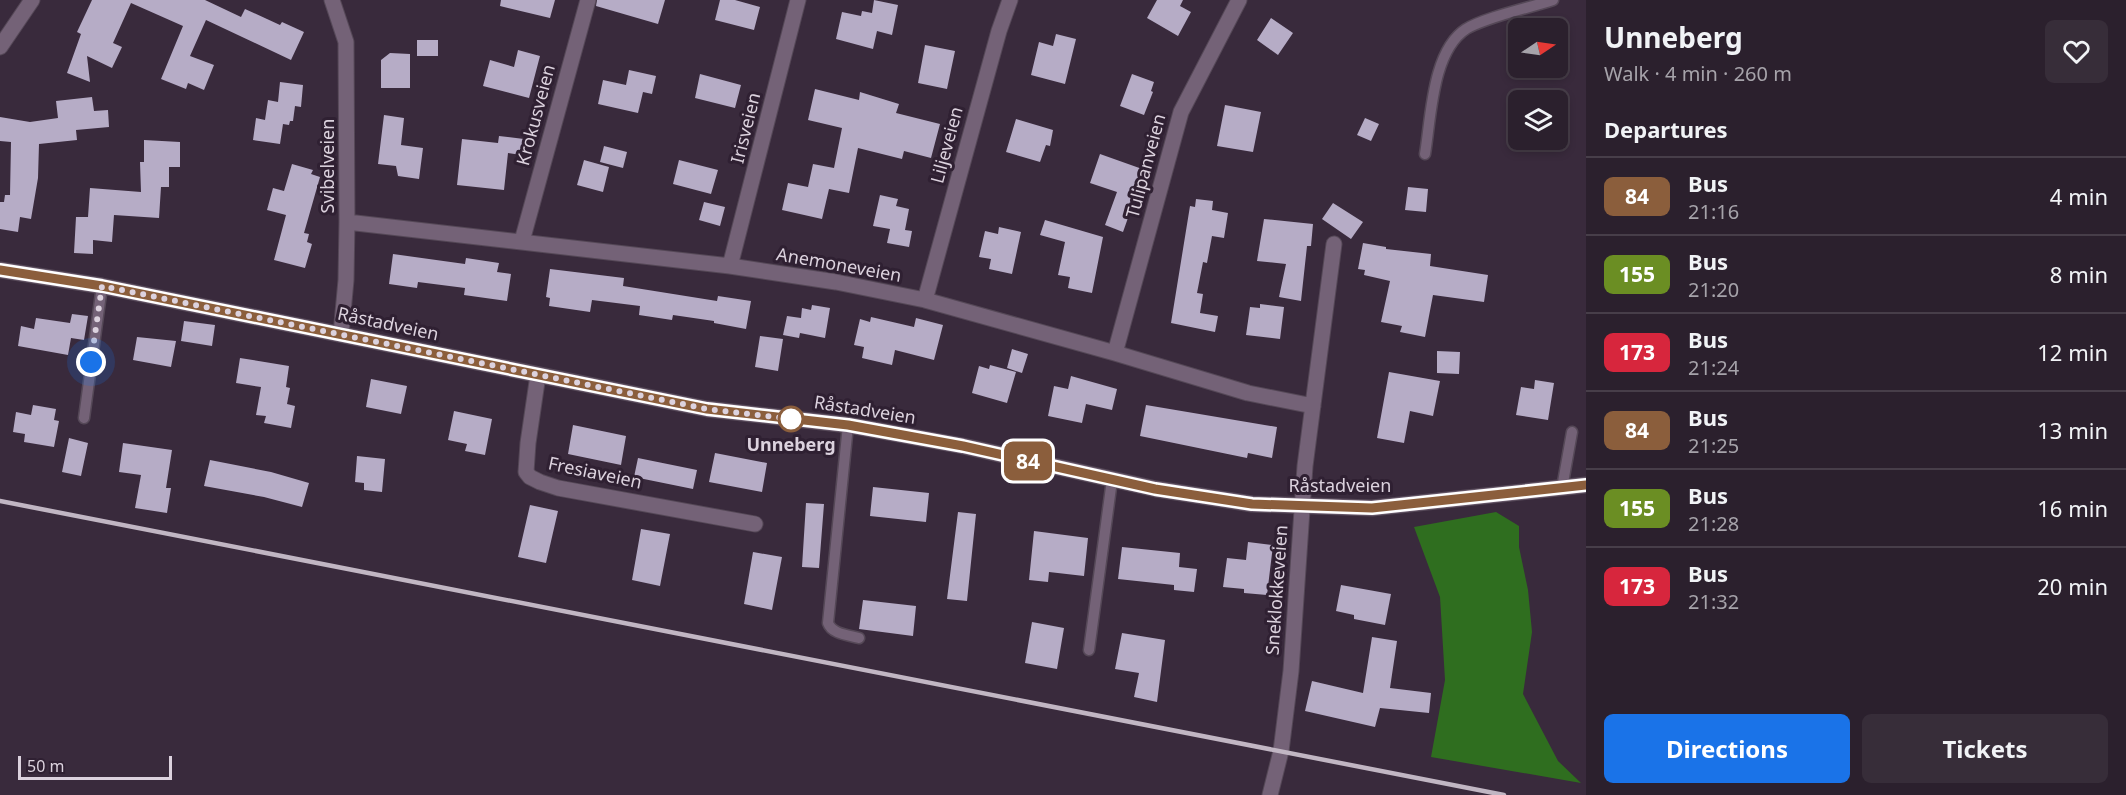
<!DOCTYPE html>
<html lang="en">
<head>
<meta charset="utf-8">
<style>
	:root { --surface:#2b202d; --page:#372d39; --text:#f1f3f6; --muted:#a6a3aa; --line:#473e49; --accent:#1a73e8 }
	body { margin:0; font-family:"Noto Sans",sans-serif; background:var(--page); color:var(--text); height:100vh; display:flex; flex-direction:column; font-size:22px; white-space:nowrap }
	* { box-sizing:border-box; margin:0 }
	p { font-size:20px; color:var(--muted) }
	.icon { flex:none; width:33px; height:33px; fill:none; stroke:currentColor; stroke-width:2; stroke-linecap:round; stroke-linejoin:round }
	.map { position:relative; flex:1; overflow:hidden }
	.side { display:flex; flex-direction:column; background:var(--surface); width:540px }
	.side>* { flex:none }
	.badge { padding:0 12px; border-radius:9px; font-size:21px; line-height:39px }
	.needle { width:39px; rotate:77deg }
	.controls { position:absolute; left:1508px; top:18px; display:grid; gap:12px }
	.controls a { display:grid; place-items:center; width:60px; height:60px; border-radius:9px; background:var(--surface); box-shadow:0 3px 9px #0003,0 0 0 2px var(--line); font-size:30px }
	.scale { position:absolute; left:18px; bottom:15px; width:154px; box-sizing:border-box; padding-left:6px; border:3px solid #dcd2de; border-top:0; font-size:16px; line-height:21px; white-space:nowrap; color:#dcd2de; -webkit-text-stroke:4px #2f2032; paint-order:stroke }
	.you { position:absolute; width:30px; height:30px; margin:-15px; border:4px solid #fff; border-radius:50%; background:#1a73e8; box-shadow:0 0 0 9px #1a73e833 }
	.map>.badge { position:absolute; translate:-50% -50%; box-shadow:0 0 0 3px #fff }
	h2 { padding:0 18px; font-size:22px; line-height:54px }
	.round { display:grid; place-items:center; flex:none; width:63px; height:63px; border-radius:9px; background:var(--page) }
	.head { display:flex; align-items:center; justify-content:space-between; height:102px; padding:0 18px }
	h1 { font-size:28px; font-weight:700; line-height:45px }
	.primary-button { display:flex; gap:12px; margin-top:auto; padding:12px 18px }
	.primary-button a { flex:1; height:69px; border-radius:9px; background:var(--accent); color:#fff; font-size:24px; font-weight:700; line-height:69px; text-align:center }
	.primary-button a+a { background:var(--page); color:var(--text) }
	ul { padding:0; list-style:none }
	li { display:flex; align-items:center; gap:18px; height:78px; padding:0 18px; border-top:2px solid var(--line) }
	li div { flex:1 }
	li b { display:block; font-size:22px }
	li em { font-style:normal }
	li .badge { min-width:66px; font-weight:700; text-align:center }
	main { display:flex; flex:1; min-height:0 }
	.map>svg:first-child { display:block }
</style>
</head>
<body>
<main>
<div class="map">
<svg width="1586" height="795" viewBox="0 0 1586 795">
	<rect width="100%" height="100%" fill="#392a3c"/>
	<path fill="#2f6e1f" d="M1496,512L1519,526V547L1528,590L1532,632L1523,694L1558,761L1581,783L1431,757L1445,680L1440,597L1414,527Z"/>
	<path fill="#b6acc6" d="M92,0H205L241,17L245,9L280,25L282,22L304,32L291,60L206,20L190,56L214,65L204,90L188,83L186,89L161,79L183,26L131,3L113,43L122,47L112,68L87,56L90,82L67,73L81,34L77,32Z
		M501,0H555L550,18L500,6Z
		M597,0H665L658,24L596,6Z
		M720,0H735L760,7L754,30L715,20Z
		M874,0L898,5L892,35L877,31L873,49L836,39L842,12L861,16L862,11L872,13Z
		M1157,0H1183L1180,6L1191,12L1178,36L1147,18Z
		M1271,18L1293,33L1278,55L1257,40Z
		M1056,34L1076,39L1065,84L1031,75L1039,42L1053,46Z
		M417,40H438V56H417Z
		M925,45L955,51L947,89L918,83Z
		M518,50L540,56L529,98L483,86L490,60L514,67Z
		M390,53L410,54V88H381V60Z
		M629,70L656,76L652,94L643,92L638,113L598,104L603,80L626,85Z
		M700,74L741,85L735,108L695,98Z
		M1132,74L1154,82L1151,91L1153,92L1144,115L1120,106Z
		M280,82L303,85L301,107L295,106L293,121H290L289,125L283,124L280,144L253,140L256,118L265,120L268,100L278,102Z
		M815,89L859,100L860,92L899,104L896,113L940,124L931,158L904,151L902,159L858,148L849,193L829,189L822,219L782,210L788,183L808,187L813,164L834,168L842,128L808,120Z
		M92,97L94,111L108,110L109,127L76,130L77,140L39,144L38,178L31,219L20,217L18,232L0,229V202H4L5,195H10L11,142L0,141V117L30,122L58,118L56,101Z
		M1225,105L1261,112L1253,152L1217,146Z
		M384,115L404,118L401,145L423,148L419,179L398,176L396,166L378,164Z
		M1365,118L1379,124L1371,141L1357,135Z
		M1016,119L1053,130L1050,146L1046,145L1040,162L1006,152Z
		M499,136L524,139L521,155L508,153L504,190L457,185L462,139L498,143Z
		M144,140L180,142V167H169V187H161L159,218L114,215L112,242L93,240V254L74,253L76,217H88L90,188L141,192L140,162H144Z
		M604,146L627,152L623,168L600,162Z
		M1100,154L1145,170L1123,232L1105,225L1117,192L1090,183Z
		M584,160L609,167L603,192L577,185Z
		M679,160L718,170L711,194L673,184Z
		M292,164L313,170L311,174L320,177L304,233L309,234L307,242L312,244L305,268L274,260L286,215L267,210L273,188L284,191Z
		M1408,187L1428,189L1426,212L1405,210Z
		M880,195L898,199L896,206L909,209L905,230L912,231L909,247L887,243L890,229L873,226Z
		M1196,199L1213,201L1212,210L1228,213L1224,238L1212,236L1207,263L1203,262L1197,293L1203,294L1200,313L1218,316L1215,332L1171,323L1190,206L1195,207Z
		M704,202L725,207L720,226L699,220Z
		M1333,203L1363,222L1351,239L1322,219Z
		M1264,219L1313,224L1311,246H1307L1301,301L1279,297L1286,264L1257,261Z
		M1045,220L1103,237L1092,293L1068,288L1070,277L1058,275L1065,242L1040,235Z
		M999,227L1021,232L1012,274L989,269L991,259L979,257L985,231L998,234Z
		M1363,243L1386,247V249L1431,254L1430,266L1488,275L1484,302L1433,295L1425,337L1400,332L1402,326L1381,322L1390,281L1364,275L1365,270L1358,269Z
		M393,254L465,264L466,258L499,263L497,272L511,274L507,301L464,295L465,288L418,282L417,288L389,284Z
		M550,269L624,278L623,286L717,301L718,296L751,301L746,329L714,323V321L673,315L672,320L639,315L640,306L592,300L590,312L549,306L550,298L546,297Z
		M1260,304L1284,307L1280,339L1246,335L1250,307L1260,308Z
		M812,305L830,308L825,338L800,333L799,338L783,335L787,316L801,318L802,308L811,310Z
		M72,314L88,316L84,340L71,338L68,355L18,346L21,326L34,329L36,318L70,323Z
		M871,317L914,327L916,318L943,325L934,360L895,350L892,365L862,358L864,347L854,345L860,319L870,322Z
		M184,321L215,325L212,346L181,341Z
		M760,336L783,339L778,371L755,367Z
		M137,337L176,341L171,367L133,360Z
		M1012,349L1028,354L1022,373L1007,368Z
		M1437,351L1460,352L1459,374L1437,373Z
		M240,358L289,366L286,387L290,388L287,404L295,406L291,428L264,423L266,416L256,415L261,387L236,383Z
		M990,365L1016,372L1007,403L972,393L979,366L989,369Z
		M1389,372L1440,381L1433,416L1410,411L1404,443L1377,438Z
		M1071,376L1117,389L1112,410L1086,404L1082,423L1048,416L1054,386L1068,389Z
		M371,379L407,386L401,414L366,407Z
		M1535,380L1554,383L1548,420L1516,415L1521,387L1534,389Z
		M33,405L56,409L54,420L59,421L54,447L24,442L25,434L13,432L16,412L31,415Z
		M1146,405L1277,427L1272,458L1248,453L1247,458L1140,436Z
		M454,411L492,419L485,455L465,451L467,444L448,440Z
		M573,425L626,436L621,465L568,454Z
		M69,438L88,443L81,476L62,472Z
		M123,443L172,450L166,488H171L167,513L135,508L141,475L119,472Z
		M715,453L767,463L762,492L709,482Z
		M357,456L385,459L382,492L364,490V483L355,482Z
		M638,458L697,470L693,489L634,477Z
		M210,460L271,472L309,483L302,507L264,497L204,486Z
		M873,487L929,493L926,522L870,516Z
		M806,503L824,504L819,568L802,567Z
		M530,505L558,511L546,563L518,557Z
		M958,512L976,514L967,601L947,599Z
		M641,529L670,534L660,586L632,580Z
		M1034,531L1088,538L1084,576L1049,572L1048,582L1029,580Z
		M1248,542L1273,545L1267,595L1244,593V589L1223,587L1227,558L1246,560Z
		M1122,547L1180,553L1179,567L1197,569L1194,592L1174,590V585L1118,579Z
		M753,552L782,557L772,610L744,604Z
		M1341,585L1391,594L1385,625L1354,619V615L1336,611Z
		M863,600L916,606L913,636L859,629Z
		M1032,622L1064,628L1057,669L1025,663Z
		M1122,633L1165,640L1157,702L1134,697L1139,673L1115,669Z
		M1372,637L1397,641L1390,688L1431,693L1429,713L1380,708L1375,727L1305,711L1312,681L1363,693Z"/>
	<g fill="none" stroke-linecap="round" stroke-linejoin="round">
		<g stroke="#554857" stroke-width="13">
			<path id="service" d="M1425,154C1431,118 1432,51 1466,29C1486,17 1529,8 1553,0
				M84,418L102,286
				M848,425L828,623C832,634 848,635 859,638
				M1562,488L1572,432
				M1089,650L1112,480"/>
		</g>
		<g stroke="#554857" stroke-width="17">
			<path id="minor" d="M332,0L346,42L347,222L346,280L341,334
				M0,47L32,0
				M347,222L730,266L836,282L925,300L1115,353L1248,393L1313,406
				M522,241L588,0
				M730,266L798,0
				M925,300L999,31L1010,0
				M1115,353L1181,112L1239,0
				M538,375L528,443L526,472L530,477L540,482L558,488L755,524
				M1270,795L1281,751L1291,671L1305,466L1334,244"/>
		</g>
		<g stroke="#554857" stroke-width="17">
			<path id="secondary" d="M0,270L102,286L707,409L848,425L963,446L1156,489L1252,504L1372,508L1586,485"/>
		</g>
		<use href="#service" stroke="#746277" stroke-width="10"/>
		<use href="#minor" stroke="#746277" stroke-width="15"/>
		<use href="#secondary" stroke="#746277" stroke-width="15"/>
		<path stroke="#c1b6c3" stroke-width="4.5" d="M0,501L1504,795"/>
	</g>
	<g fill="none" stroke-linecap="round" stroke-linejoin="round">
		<g stroke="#fff" stroke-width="14">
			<path id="line" d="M0,270L102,286L707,409L848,425L963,446L1155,489L1252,504L1372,508L1586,485"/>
		</g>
		<use href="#line" stroke="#8b5e3c" stroke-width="9"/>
		<path stroke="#dcd2de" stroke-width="6" stroke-dasharray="0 10.8" d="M91,362L102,286L707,409L801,420L791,419"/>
	</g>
	<circle fill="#fff" stroke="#8b5e3c" stroke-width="3" cx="791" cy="419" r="12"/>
	<g text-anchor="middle" stroke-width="6" stroke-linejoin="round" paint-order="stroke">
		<g font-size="18" fill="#dcd2de" stroke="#2f2032">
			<text transform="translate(536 115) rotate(-75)" y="6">Krokusveien</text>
			<text transform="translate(746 128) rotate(-76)" y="6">Irisveien</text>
			<text transform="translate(947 145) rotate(-75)" y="6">Liljeveien</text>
			<text transform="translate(328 166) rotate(-90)" y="6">Svibelveien</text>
			<text transform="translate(1146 166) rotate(-75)" y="6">Tulipanveien</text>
			<text transform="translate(839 265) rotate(10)" y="6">Anemoneveien</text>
			<text transform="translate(388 324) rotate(12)" y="6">Råstadveien</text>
			<text transform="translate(865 410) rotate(9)" y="6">Råstadveien</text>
			<text transform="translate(595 473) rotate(12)" y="6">Fresiaveien</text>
			<text x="1340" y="492">Råstadveien</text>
			<text transform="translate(1277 590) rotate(-86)" y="6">Sneklokkeveien</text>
		</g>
		<g font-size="18" font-weight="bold" fill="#dcd2de" stroke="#2f2032">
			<text x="791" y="451">Unneberg</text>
		</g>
	</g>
</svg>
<div class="controls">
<a><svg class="needle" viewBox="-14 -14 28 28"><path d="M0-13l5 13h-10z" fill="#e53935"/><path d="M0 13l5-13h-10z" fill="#a6a3aa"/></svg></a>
<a><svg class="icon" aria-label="layers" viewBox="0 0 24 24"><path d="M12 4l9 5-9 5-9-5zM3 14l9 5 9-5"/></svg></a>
</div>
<div class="scale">50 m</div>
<div class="you" style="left:91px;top:362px"></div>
<b class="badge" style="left:1028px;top:461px;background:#8b5e3c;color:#fff">84</b>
</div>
<section class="side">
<div class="head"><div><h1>Unneberg</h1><p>Walk · 4 min · 260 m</p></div><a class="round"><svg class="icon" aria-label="heart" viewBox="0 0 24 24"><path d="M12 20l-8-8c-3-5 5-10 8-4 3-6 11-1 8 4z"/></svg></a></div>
<h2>Departures</h2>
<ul>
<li><span class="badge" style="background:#8b5e3c;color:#fff">84</span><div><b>Bus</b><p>21:16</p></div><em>4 min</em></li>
<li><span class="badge" style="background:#6b8e23;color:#fff">155</span><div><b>Bus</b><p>21:20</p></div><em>8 min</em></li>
<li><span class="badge" style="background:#d7263d;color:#fff">173</span><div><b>Bus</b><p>21:24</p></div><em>12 min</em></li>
<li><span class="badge" style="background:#8b5e3c;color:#fff">84</span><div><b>Bus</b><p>21:25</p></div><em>13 min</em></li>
<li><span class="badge" style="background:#6b8e23;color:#fff">155</span><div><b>Bus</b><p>21:28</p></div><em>16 min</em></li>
<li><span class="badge" style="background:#d7263d;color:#fff">173</span><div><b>Bus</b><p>21:32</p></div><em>20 min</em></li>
</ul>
<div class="primary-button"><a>Directions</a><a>Tickets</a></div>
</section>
</main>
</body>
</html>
